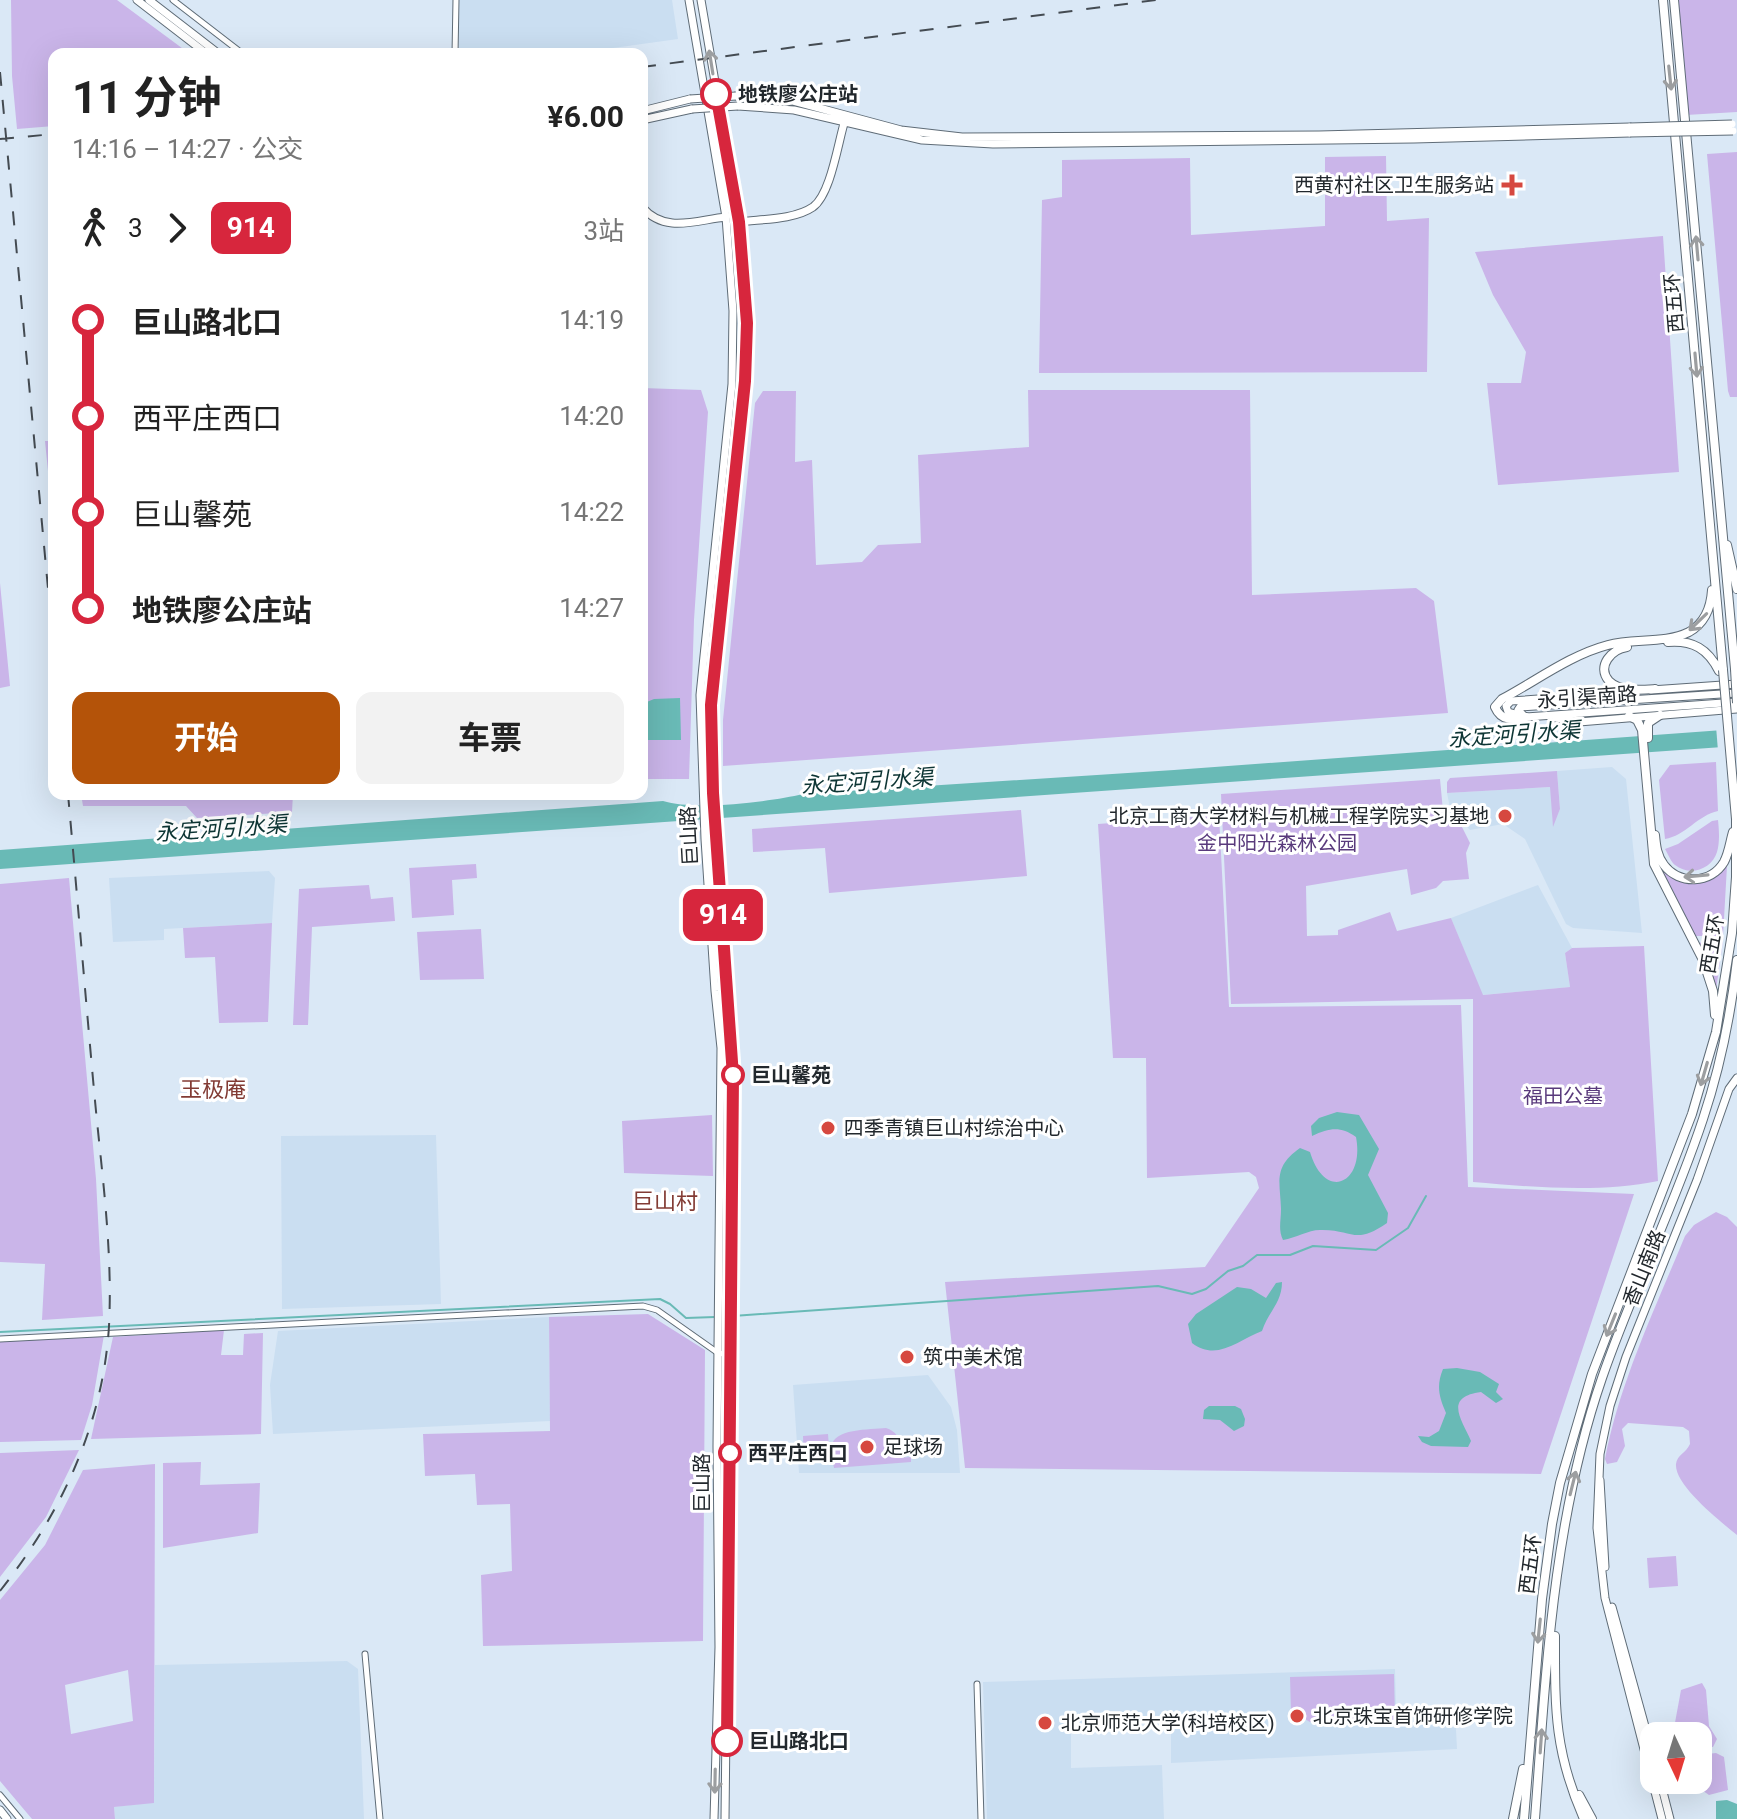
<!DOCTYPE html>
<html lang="zh">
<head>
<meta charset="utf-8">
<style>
	:root { --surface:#fff; --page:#f2f2f2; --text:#222; --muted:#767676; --accent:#b45309 }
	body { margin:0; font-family:Roboto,"Noto Sans SC",sans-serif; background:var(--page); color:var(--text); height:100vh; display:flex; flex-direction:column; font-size:30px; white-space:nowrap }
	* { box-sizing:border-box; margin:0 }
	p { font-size:26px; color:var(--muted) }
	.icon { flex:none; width:44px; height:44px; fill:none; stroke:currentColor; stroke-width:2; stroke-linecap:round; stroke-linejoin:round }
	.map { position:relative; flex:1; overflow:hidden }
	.details { position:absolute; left:48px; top:48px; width:600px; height:752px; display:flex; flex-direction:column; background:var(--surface); border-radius:16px; box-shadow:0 8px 32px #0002 }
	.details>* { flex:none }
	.badge { padding:0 16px; border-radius:12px; font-size:28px; line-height:52px }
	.needle { width:52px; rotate:176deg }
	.controls { position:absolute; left:1640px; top:1722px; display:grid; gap:16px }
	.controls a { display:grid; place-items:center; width:72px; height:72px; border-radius:16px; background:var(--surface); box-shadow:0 8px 32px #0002; font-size:40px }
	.map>.badge { position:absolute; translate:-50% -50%; box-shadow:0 0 0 4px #fff }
	.legs { display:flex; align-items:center; gap:12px; height:88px; padding:0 24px; font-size:26px }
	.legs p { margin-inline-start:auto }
	.summary { display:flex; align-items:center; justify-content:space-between; height:136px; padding:0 24px }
	h1 { font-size:44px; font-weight:700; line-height:60px }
	.cta { display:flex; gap:16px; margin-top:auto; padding:16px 24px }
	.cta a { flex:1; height:92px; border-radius:16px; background:var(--accent); color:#fff; font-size:32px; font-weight:700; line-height:92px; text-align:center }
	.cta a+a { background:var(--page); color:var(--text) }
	ul { padding:0 24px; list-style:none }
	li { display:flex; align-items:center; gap:28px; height:96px; font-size:30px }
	li i { display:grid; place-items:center; width:12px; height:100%; margin:0 10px; background:currentColor }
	li i::after { content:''; width:20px; height:20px; margin:-10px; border:6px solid; border-radius:50%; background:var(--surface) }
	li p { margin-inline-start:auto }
	li:first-child i { background:linear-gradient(#0000 50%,currentColor 0) }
	li:last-child i { background:linear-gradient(currentColor 50%,#0000 0) }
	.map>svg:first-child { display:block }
</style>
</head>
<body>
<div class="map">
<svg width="1737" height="1819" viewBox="0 0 1737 1819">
	<rect width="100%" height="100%" fill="#dae8f6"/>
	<path fill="#cadef1" d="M459,0H672L678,39L570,54H459Z
		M1612,767L1626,779L1642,933L1573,928L1566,924L1525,839L1503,824L1470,830L1450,808L1447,793L1551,787L1553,825L1560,809L1557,771Z
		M269,871L275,878L272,923L164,929V940L113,942L109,878Z
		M1538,885L1572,948L1565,953L1570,987L1482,995L1451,918Z
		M436,1135L441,1304L282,1309L281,1136Z
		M549,1317L550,1421L273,1434L270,1385L278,1331Z
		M928,1375L951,1407L957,1430L960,1473H799L793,1385Z
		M347,1661L358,1669L364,1819H115L114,1807L154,1802L155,1665Z
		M1395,1669L1396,1709L1455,1711L1457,1749L1171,1763V1720L1071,1724V1768L1162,1765L1164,1819H987L983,1682Z"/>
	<path fill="#cab5e9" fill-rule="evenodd" d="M11,0H117L190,54H54V126L17,129L12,76Z
		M1678,0H1737V112L1686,115Z
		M1737,152V397H1730L1728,391L1707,154Z
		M1386,156L1387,221L1429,218L1427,372L1039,373L1042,200L1062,197V160L1190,158L1191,235L1325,226V157Z
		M1663,236L1679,472L1498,485L1487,383H1521L1526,352L1493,295L1475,252Z
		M642,388L701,390L708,412L694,620L689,779H642Z
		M1028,390H1250L1252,595L1416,588L1434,601L1448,713L723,766V720L755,403L763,391H796L795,462L812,460L816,565L862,562L878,545L921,543L918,455L1029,447Z
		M45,441H54V531Z
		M0,583L10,686L0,688Z
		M1716,762L1718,811C1698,815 1685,836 1665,839L1659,780L1670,765Z
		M1557,771L1560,809L1553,827L1550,787L1447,793V782L1450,778Z
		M1440,779L1443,811L1461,825L1470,843L1466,853L1469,879L1443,881L1436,888L1411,895L1407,869L1306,886L1307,936L1338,935V930L1390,912L1397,931L1451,918L1483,995L1570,987L1565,953L1572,948L1644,946L1658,1181C1601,1193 1531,1187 1473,1182V999L1231,1004L1221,794Z
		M81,794H293L292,812L197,818L186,806H83Z
		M1021,810L1027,876L829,893L825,848L753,852L752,829Z
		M1219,815L1229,1007L1461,1005L1468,1187L1634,1194L1541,1474L965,1468L945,1282L1205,1267L1259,1188L1256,1177L1249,1172L1147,1178L1146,1058H1113L1098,824Z
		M1718,820C1719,830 1720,842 1717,852C1712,869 1690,877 1675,865C1671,862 1668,854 1665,849L1678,844L1712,821Z
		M476,864L477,878L452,880L454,915L412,918L409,868Z
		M1727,866L1723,936H1693L1661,873L1664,872C1687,889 1706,885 1727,866Z
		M69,878L96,1179L103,1316L42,1320L45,1264L0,1262V884Z
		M369,885L371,899L393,897L395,921L312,927L308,1025H293L299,889Z
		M272,923L268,1022L219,1023L215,957L185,958L183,928Z
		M481,929L484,979L420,980L417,932Z
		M1723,941L1716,990L1696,943Z
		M712,1115L713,1176L624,1173L622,1121Z
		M1716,1212L1727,1217L1737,1227V1535C1721,1522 1674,1485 1676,1464C1677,1455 1686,1453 1690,1444L1689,1431L1683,1427L1628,1423L1622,1429L1625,1446L1617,1462L1607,1464L1605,1459C1620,1381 1655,1309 1685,1236L1694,1225Z
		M648,1314L705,1350L703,1641L483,1646L481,1575L512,1571L510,1504L477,1505L475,1474L425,1476L423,1434L550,1431L549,1317Z
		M224,1330L221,1355H243L244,1334L263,1333L261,1434L91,1439L113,1337Z
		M104,1335L92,1405L81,1440L0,1442V1341Z
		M886,1428C901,1433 903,1446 896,1458L911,1457V1462L834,1468L833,1463H839C813,1428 866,1430 886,1428Z
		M828,1434L830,1461L804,1463L803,1436Z
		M79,1450L46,1517L0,1577V1453Z
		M201,1462L200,1485L260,1483L258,1533L163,1548V1463Z
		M155,1464L154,1803L114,1807L115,1819H32L0,1781V1600L45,1545L83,1470ZM128,1670L133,1721L71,1734L65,1685Z
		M1676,1556L1678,1586L1649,1588L1647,1558Z
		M1394,1674L1395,1720L1310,1722L1291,1711L1290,1677Z
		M1702,1683L1706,1690L1709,1726L1717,1739L1713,1747L1698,1746V1736H1680L1674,1728L1681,1690Z
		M1716,1753L1724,1757L1728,1790L1709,1795L1696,1786L1698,1755Z"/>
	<path fill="#69bab6" d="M680,698L681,740H642V704L654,699Z
		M1737,729V746L0,869V850L663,801C695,811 769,802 803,794L1174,770Z
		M1337,1112L1359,1115L1379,1149L1368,1175L1388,1213L1387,1223C1354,1246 1353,1229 1320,1230C1308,1230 1296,1238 1283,1240C1278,1230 1281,1221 1281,1209C1280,1181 1273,1167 1300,1148L1310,1152C1325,1202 1365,1184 1356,1137C1340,1126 1330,1128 1312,1136L1311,1126L1319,1118Z
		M1282,1282C1282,1303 1268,1312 1262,1331C1238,1340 1217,1362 1192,1343L1188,1324L1196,1314L1237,1287L1251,1289L1266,1298L1276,1283Z
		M1457,1368L1480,1372L1499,1384L1496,1392L1503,1399L1496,1403L1481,1392C1443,1397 1462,1420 1471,1441L1468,1447L1431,1446L1422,1442L1418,1436L1429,1437L1439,1431L1446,1413C1439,1397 1436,1386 1443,1369Z
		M1209,1406H1235L1241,1409L1245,1419L1244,1426L1234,1431L1220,1420L1203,1419L1204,1410Z
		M1727,1800L1737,1804V1819H1716V1801Z"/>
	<path fill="#dae8f6" d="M1737,725V750L1718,751L1716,726Z"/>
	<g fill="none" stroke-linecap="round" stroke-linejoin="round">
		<path stroke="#69bab6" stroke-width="2" d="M733,1316L1158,1286L1192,1294L1206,1289L1228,1271L1243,1266L1257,1255H1290L1313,1246L1376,1250L1408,1228L1426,1196
			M0,1332L660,1299L670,1304L686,1318L715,1317"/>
		<g stroke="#5f6c77" stroke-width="7">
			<path id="minor" d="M173,0L243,54
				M455,54L456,0
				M0,1339L643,1306L657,1310L718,1353L730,1355
				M365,1654L380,1819
				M977,1684L981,1819
				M0,1795L20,1819"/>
		</g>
		<g stroke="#5f6c77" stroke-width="9">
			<path id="major" d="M137,0L207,54
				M149,0L219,54
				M689,0L726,217L733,311L732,384L700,695L705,839L715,991L721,1048L717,1446L719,1647L714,1819
				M701,0L739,222L747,323L745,381L711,705L713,793L732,1038L733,1091L725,1819
				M736,96L793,101L901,130L962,137L1319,135L1630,127
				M738,106L794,110L922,140L993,144L1414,139L1630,133
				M642,111L690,99
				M642,120L692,109
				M642,207C665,234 696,220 726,217
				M739,222C761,219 794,220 813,207C831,194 838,142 845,120
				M1651,690L1737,684
				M1635,692L1511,701L1506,706L1508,712L1526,717L1737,702
				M1524,716L1518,710L1520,707L1737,693
				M1556,718L1579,722L1737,709
				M1600,1480L1605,1567
				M1612,1607L1654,1759
				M1660,1780L1670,1819
				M0,1810L7,1819
				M1662,1819L1605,1598L1597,1528L1600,1454L1610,1406L1626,1357L1697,1180L1729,1089L1737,1078"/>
		</g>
		<g stroke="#5f6c77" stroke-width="10">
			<path id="highway" d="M1663,0L1723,670
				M1674,0L1735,669
				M1727,545L1737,589
				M1668,642C1693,640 1708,649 1719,671
				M1627,647C1612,649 1596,666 1609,681C1620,692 1641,690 1655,689
				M1629,716L1637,720L1642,730L1654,864L1703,960L1713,991L1715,1015
				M1526,717C1512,720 1501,721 1495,707L1502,699C1536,681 1570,655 1608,645C1633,638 1665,644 1689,632C1705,623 1711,607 1712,590
				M1648,738V723L1660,715
				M1655,835C1656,846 1657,856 1664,865C1679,885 1711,884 1724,862C1729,853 1730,842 1733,832
				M1555,1636C1555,1709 1554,1751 1584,1819
				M1579,1795L1592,1819
				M1513,1819L1523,1769
				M1524,1819L1542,1599L1552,1524L1560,1483L1592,1374L1692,1114L1716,1032L1732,933L1736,877V819
				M1535,1819C1546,1671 1553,1520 1602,1378C1632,1291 1674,1207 1703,1119C1720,1068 1731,1014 1737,960"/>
		</g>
		<use href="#minor" stroke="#fff" stroke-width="5"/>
		<use href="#major" stroke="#fff" stroke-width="7"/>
		<use href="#highway" stroke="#fff" stroke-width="8"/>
		<path stroke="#444b52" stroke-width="2" stroke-dasharray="14 14" stroke-linecap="butt" d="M642,67L1156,0
			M0,72L54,653
			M0,139L54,134
			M0,1591C61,1514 103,1425 109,1326C113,1248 101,1168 94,1090C85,991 77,893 68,794"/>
		<g stroke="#5f6c77" stroke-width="9" stroke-linecap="butt">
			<path id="major-bridge" d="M690,99L736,96
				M692,109L738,106
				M1630,127L1732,124
				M1630,133L1733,131"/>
		</g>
		<g stroke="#5f6c77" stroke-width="10" stroke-linecap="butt">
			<path id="highway-bridge" d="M1735,669L1737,703
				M1723,670L1736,819"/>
		</g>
		<use href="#major-bridge" stroke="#fff" stroke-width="7"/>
		<use href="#highway-bridge" stroke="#fff" stroke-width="8"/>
	</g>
	<defs><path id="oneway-shaft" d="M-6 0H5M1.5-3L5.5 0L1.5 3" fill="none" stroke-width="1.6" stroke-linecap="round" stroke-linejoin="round" transform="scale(2)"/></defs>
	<g stroke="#9c9ea0">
		<use href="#oneway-shaft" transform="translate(711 62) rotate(-99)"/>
		<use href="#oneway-shaft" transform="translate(1670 78) rotate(84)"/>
		<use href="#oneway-shaft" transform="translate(1697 248) rotate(-95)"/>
		<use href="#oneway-shaft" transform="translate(1696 365) rotate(85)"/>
		<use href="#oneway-shaft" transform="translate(1698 622) rotate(136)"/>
		<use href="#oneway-shaft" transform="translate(1696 876) rotate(175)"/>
		<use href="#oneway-shaft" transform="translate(1704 1074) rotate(106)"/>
		<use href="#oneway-shaft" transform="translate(1611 1325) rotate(112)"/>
		<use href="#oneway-shaft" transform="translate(1573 1483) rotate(-76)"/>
		<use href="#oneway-shaft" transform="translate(1539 1631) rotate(96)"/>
		<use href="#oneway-shaft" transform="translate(1541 1741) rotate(-86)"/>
		<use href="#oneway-shaft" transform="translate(715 1781) rotate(91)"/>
	</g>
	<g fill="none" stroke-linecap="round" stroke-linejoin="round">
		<g stroke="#fff" stroke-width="18">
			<path id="line-1" d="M716,94L739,222L747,323L745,381L711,705L713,793L733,1076L727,1741"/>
		</g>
		<use href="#line-1" stroke="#d7263d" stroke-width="12"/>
	</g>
	<g fill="#fff" stroke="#d7263d" stroke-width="4">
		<circle cx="716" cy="94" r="14"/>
		<circle cx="733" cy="1075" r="10"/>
		<circle cx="730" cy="1453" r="10"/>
		<circle cx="727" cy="1741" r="14"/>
	</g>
	<g fill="#d6483f" stroke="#fff" stroke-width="3">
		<path d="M1508 173h8v8h8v8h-8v8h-8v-8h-8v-8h8z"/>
		<circle cx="1505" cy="816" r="8"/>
		<circle cx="828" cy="1128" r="8"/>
		<circle cx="907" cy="1357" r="8"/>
		<circle cx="867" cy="1447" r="8"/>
		<circle cx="1297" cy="1716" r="8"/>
		<circle cx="1045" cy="1723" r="8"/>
	</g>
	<g text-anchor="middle" stroke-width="6" stroke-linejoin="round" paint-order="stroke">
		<g font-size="20" font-weight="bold" fill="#22282d" stroke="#fff" text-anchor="start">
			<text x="738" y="101">地铁廖公庄站</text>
			<text x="751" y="1082">巨山馨苑</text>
			<text x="748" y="1460">西平庄西口</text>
			<text x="749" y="1748">巨山路北口</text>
		</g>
		<g font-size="20" fill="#22282d" stroke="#fff" text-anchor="start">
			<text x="1494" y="192" text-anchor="end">西黄村社区卫生服务站</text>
			<text x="1489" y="823" text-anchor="end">北京工商大学材料与机械工程学院实习基地</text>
			<text x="844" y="1135">四季青镇巨山村综治中心</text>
			<text x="923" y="1364">筑中美术馆</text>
			<text x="883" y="1454">足球场</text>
			<text x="1313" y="1723">北京珠宝首饰研修学院</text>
			<text x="1061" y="1730">北京师范大学(科培校区)</text>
		</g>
		<g font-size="20" fill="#22282d" stroke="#fff">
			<text transform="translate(1674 303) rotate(-95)" y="7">西五环</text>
			<text transform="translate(1587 697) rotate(-4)" y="7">永引渠南路</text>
			<text transform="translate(689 836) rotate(-93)" y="7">巨山路</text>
			<text transform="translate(1712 944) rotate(-81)" y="7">西五环</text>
			<text transform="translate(1644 1268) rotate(-68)" y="7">香山南路</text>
			<text transform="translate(702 1483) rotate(-90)" y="7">巨山路</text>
			<text transform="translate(1530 1564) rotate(-83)" y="7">西五环</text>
		</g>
		<g font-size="20" fill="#593a7c" stroke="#fff">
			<text x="1277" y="850">金中阳光森林公园</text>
			<text x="1563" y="1103">福田公墓</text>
		</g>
		<g font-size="22" font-style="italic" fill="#0d3534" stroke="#fff">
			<text transform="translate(1514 734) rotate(-4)" y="8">永定河引水渠</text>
			<text transform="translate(867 781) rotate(-4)" y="8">永定河引水渠</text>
			<text transform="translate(221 828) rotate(-4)" y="8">永定河引水渠</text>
		</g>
		<g font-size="22" fill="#823b34" stroke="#fff">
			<text x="213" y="1097">玉极庵</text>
			<text x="665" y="1209">巨山村</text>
		</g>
	</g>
</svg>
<div class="controls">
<a><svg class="needle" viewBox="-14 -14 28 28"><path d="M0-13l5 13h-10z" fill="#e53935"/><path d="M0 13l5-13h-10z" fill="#767676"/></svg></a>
</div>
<b class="badge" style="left:723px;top:915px;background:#d7263d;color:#fff">914</b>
<section class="details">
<div class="summary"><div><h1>11 分钟</h1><p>14:16 – 14:27 · 公交</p></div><b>¥6.00</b></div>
<div class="legs"><svg class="icon" aria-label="walk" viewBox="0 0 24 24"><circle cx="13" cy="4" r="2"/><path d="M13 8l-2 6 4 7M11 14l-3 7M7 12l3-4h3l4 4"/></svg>3<svg class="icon" aria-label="forward" viewBox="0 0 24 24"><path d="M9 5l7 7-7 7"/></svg><b class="badge" style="background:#d7263d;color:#fff">914</b><p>3站</p></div>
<ul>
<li><i style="color:#d7263d"></i><b>巨山路北口</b><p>14:19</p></li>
<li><i style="color:#d7263d"></i><span>西平庄西口</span><p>14:20</p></li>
<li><i style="color:#d7263d"></i><span>巨山馨苑</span><p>14:22</p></li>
<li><i style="color:#d7263d"></i><b>地铁廖公庄站</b><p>14:27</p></li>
</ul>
<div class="cta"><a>开始</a><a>车票</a></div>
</section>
</div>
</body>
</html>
